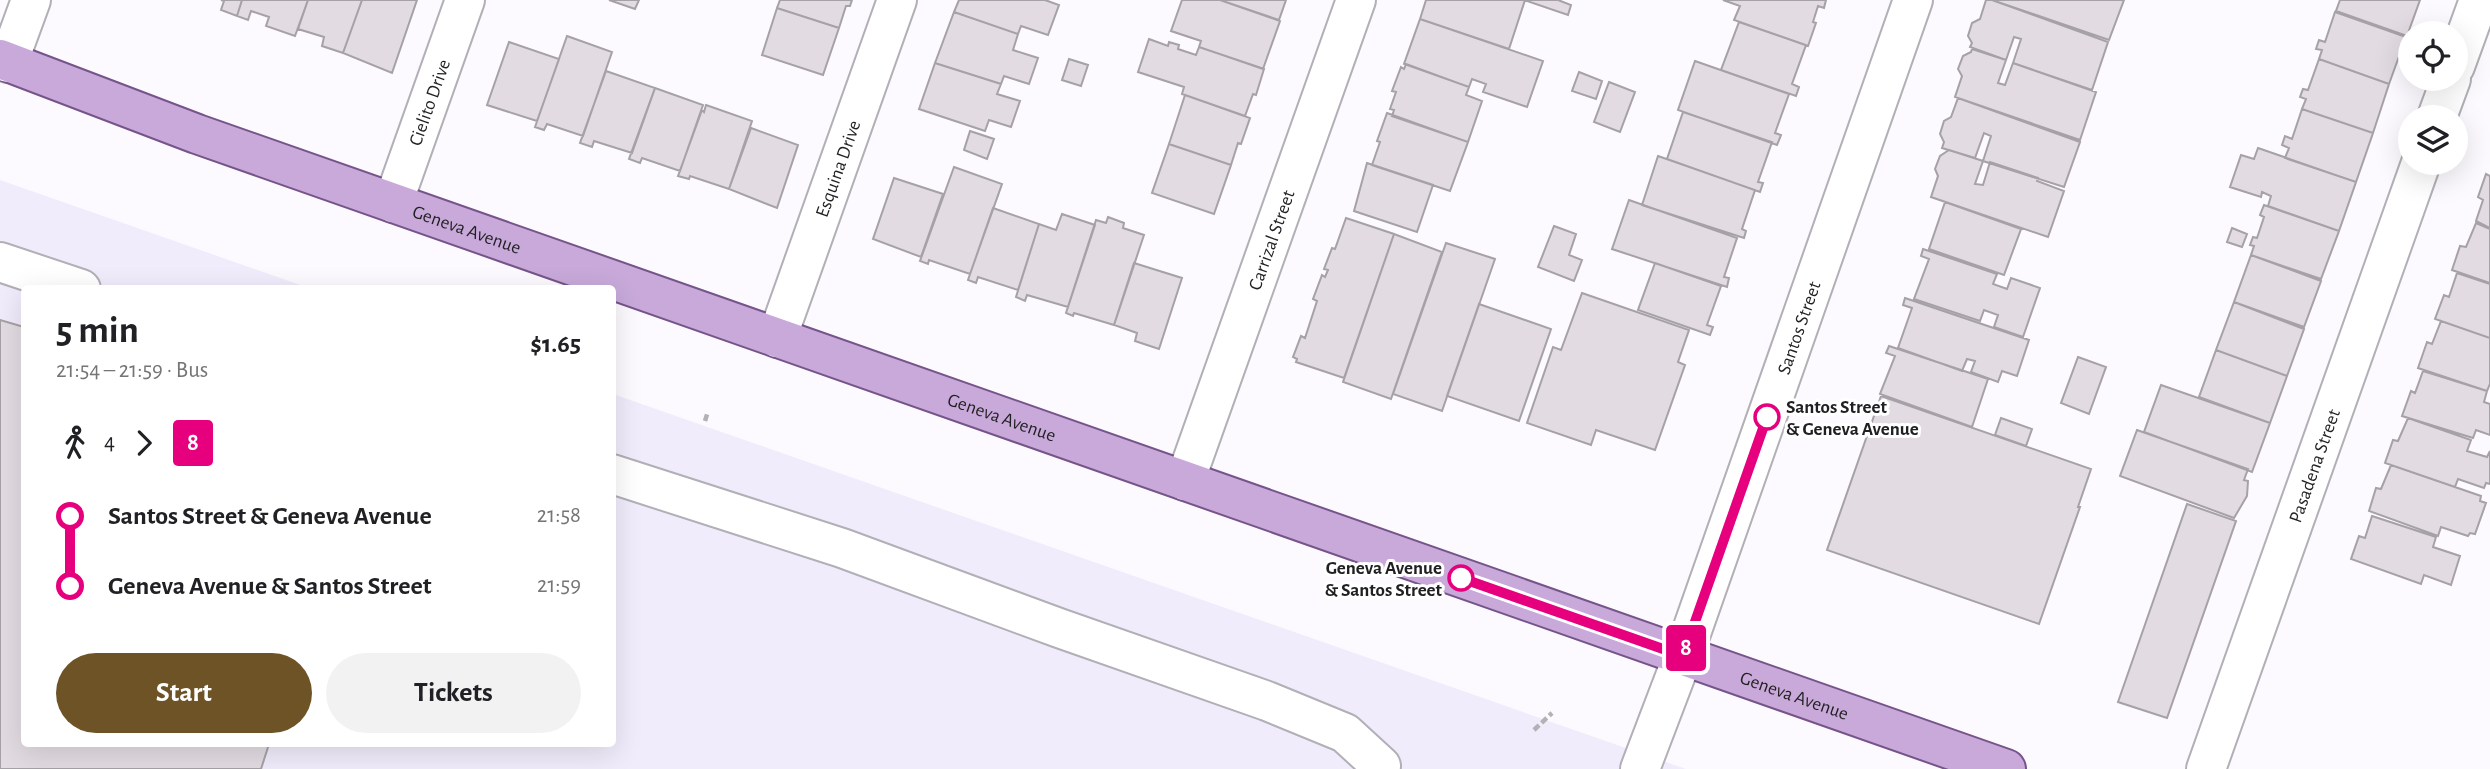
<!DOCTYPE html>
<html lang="en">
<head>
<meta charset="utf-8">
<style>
	:root { --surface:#fff; --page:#f2f2f2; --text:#202124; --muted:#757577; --accent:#6d5325 }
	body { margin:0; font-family:"Alegreya Sans",sans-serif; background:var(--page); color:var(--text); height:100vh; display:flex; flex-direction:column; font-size:26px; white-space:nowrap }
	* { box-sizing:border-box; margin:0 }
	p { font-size:23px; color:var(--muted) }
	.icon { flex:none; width:38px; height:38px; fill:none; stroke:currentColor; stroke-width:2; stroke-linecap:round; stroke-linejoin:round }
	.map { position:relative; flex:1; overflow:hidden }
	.sheet { position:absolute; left:21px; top:285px; width:595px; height:462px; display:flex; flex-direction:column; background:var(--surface); border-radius:7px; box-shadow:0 7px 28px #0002 }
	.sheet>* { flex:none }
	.badge { padding:0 14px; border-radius:5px; font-size:24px; line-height:46px }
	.fabs { position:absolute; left:2398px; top:21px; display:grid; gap:14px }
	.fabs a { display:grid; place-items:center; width:70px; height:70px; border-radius:50%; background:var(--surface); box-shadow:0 7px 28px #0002; font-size:35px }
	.map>.badge { position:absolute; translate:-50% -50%; box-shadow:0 0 0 4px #fff }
	.legs { display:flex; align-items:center; gap:10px; height:77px; padding:0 35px; font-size:23px }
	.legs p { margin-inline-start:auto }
	.headline { display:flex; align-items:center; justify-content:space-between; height:119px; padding:0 35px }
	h1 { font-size:38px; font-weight:700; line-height:52px }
	.button { display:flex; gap:14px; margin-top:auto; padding:14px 35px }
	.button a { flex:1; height:80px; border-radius:42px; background:var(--accent); color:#fff; font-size:28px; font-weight:700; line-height:80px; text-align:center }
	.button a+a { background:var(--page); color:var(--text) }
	ul { padding:0 35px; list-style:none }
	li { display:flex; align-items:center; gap:24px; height:70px; font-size:26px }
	li i { display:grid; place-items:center; width:10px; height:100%; margin:0 9px; background:currentColor }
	li i::after { content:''; width:18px; height:18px; margin:-9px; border:5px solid; border-radius:50%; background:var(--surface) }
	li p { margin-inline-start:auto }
	li:first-child i { background:linear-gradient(#0000 50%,currentColor 0) }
	li:last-child i { background:linear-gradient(currentColor 50%,#0000 0) }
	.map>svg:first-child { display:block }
</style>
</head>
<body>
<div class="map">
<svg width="2490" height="769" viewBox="0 0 2490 769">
	<rect width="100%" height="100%" fill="#fcfaff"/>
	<path fill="#f1ecfb" d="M0,180L312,289H24V744H612L613,394L1686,769H0Z"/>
	<path fill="#e2dce2" stroke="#a6a1a6" stroke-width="2" d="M221,0H242L237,16L221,10L224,1Z
		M242,0H308L295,36L266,26L269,17L251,11L248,20L237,16Z
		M308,0H362L343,53L322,46L324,37L298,29Z
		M362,0H417L392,73L343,53Z
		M609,0H639L635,9Z
		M780,0H852L850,6H846L839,28L777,8Z
		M959,0H1045L1059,5L1048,35L1021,26L1018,34L954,12Z
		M1182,0H1220L1280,21L1263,69L1199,47L1201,41L1171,31Z
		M1220,0H1286L1279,20Z
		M1426,0H1525L1509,49L1420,19Z
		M1524,0H1558L1571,5L1568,15Z
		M1723,0H1826L1824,8L1818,6L1813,22L1816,23L1808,46L1734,20L1740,6Z
		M1986,0H1992L2108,42L2092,90L2013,63L2021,39L2014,37L2006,60L1970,47L1972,43L1968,36L1972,23L1980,19Z
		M1992,0H2124L2109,40Z
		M2340,0H2420L2407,36L2336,11Z
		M777,8L839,28L823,75L762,55Z
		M954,12L1018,34L1013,50L1038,58L1029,84L1004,76L1001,84L935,63Z
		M2335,12L2406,37L2389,84L2319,59L2322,50L2316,49L2319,40L2325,42Z
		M1420,19L1543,61L1527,107L1483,92L1486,84L1472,79L1469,87L1404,64Z
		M1739,22L1806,45L1792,84L1799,87L1796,96L1721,70Z
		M567,36L612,52L583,136L547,124L544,130L535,127Z
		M1149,39L1168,46L1169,42L1179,45L1178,49L1196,55L1199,47L1264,69L1256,95L1253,94L1245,116L1185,95L1182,94L1184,87L1138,72Z
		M509,42L559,59L537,121L487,105Z
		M1972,49L2006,60L1998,83L2005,85L2013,63L2096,92L2080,140L1955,97L1962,76L1958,69L1963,56L1971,52Z
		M1069,59L1088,65L1081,86L1062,80Z
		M2319,59L2389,84L2373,133L2302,109L2306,99L2300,97L2303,89L2308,90Z
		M1695,61L1789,94L1775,133L1781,135L1777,145L1678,110Z
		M935,63L1001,84L997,94L1020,101L1011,127L989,120L985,131L919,109Z
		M1406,64L1469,87L1466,95L1482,101L1468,142L1392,116L1394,110L1390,109L1396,92L1392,91L1401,67L1404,69Z
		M606,71L655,88L632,153L594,141L592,147L580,143Z
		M1579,72L1602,81L1596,99L1572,91Z
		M1609,82L1635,92L1620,132L1594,122Z
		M655,88L703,105L680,171L642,158L640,163L629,159Z
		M1185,95L1250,118L1241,144L1238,143L1231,165L1169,144Z
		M1958,98L2080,142L2064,187L1983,161L1991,136L1984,133L1975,158L1942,148L1944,142L1940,134L1944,121L1951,117Z
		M706,105L752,121L729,189L690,176L689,179L678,176L702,110L704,112Z
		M2302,109L2373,133L2356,182L2285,158L2289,148L2282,145L2285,136L2292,139Z
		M1683,112L1772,142L1758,182L1763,183L1760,192L1667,159Z
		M1387,113L1468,142L1450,191L1372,165L1380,142L1377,141Z
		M751,128L798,145L777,208L729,189Z
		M970,131L994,139L987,159L964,150Z
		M1169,144L1231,165L1214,214L1152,193Z
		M2258,148L2356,182L2339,231L2268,206L2271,196L2262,192L2261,197L2230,187L2241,155L2254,159Z
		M1949,150L1983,161L1975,184L1983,185L1990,162L2038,178L2037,181L2064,191L2048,237L1931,197L1938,176L1935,169L1940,156Z
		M1658,156L1755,190L1742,229L1746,231L1744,238L1642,205Z
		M1367,163L1433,185L1417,232L1354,211Z
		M954,167L1002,184L970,274L929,260L928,264L920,261Z
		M2486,174L2490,176V228L2476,221L2483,200L2478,197Z
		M894,178L943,194L921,257L873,239Z
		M1629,200L1737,238L1724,277L1729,278L1727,287L1612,249Z
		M1945,202L2021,229L2004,275L1929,249Z
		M2264,205L2339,231L2321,279L2251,255L2254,246L2250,245L2253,237L2257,238L2264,217L2260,215Z
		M993,208L1039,224L1018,290L978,277L976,283L968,280Z
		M1062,214L1095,225L1068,307L1027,295L1025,301L1016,297L1039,224L1056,230Z
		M1108,217L1124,223L1123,228L1144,235L1114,325L1074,313L1073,316L1066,313L1096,220L1106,223Z
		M1346,218L1394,234L1344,378L1296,362L1297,359L1293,357L1301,336L1305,338L1317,301L1313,299L1322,275L1325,277L1328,270L1324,269L1332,248L1335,249Z
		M2476,223L2490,229V283L2452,270L2460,246L2466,247Z
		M1554,226L1576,234L1569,255L1582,260L1574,281L1538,267Z
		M2232,228L2247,234L2242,247L2227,242Z
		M1394,234L1442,252L1391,399L1343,382Z
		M1446,243L1495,259L1442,411L1393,394Z
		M1923,249L1997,274L1993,284L2007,289L2011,278L2040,288L2023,337L1994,327L1998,315L1984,310L1980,321L1914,299L1929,259L1921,256Z
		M2251,255L2321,281L2304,327L2234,302Z
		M1134,263L1182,278L1159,349L1135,341L1137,333L1114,325Z
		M1655,263L1721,286L1707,325L1713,327L1710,335L1638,310Z
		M2457,273L2490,284V338L2435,319L2444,295L2449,297Z
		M1582,293L1689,330L1678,362L1685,365L1655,450L1596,430L1591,445L1527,423L1553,347L1561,350Z
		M1905,298L2029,340L2017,376L2002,371L1998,382L1971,372L1975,361L1967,359L1962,371L1898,348L1912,308L1903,305Z
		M2234,302L2304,329L2287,376L2216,350Z
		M1479,304L1551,329L1519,421L1447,396Z
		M0,320L24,327V744H269L261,769H0Z
		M2441,321L2490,338V384L2487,391L2418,368L2427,342L2432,344Z
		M1889,346L1988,379L1972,427L1880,394L1895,356L1886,353Z
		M2216,350L2287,376L2270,423L2199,397Z
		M2078,357L2106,367L2089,414L2061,403Z
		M2423,371L2487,391L2484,402L2490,404V435L2476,430L2473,438L2402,416L2411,391L2415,393Z
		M2161,385L2270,423L2252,472L2144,432Z
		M1881,396L2091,469L2078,507H2080L2039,624L1827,550Z
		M2001,418L2032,429L2026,446L1995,435Z
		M2408,418L2471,440L2467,451L2487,457L2490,451V484L2486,483L2484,488L2458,479L2455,487L2385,463L2393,440L2398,441Z
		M2137,430L2248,469L2244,480L2248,481L2247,496L2234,518L2120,476Z
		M2391,465L2481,496L2480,501L2486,503L2475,534L2470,533L2468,536L2441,527L2438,536L2369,511L2376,488L2381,489Z
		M2187,504L2236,521L2167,718L2118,702Z
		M2372,516L2436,537L2433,547L2460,556L2451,585L2424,575L2421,584L2351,559L2359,536L2365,538Z"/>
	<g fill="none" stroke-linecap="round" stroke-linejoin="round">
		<g stroke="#b2afb6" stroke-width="42">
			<g id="minor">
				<path d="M8,63L31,0"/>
				<path d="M2455,66L2479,0"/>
				<path d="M2437,117L2451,79"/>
				<path id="s1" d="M393,203L465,0"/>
				<path d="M0,262L81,289"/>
				<path id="s2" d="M777,338L897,0"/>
				<path d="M612,474L842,548L1059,628L1267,701L1345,733L1381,766"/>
				<path id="s3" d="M1185,481L1356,0"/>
				<path id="s4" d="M1640,769L1683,656L1913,0"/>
				<path id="s5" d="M2206,769L2421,163"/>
			</g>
		</g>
		<g stroke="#75548a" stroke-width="42">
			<g id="major">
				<path id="s6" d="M0,59L197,134L2006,769"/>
			</g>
		</g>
		<path stroke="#b3b1b5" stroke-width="4.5" stroke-dasharray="7 3.5" stroke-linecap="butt" d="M705,421L708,411
			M1534,730L1552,713"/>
		<use href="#minor" stroke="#fff" stroke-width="38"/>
		<use href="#major" stroke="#c8a9da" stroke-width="38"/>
	</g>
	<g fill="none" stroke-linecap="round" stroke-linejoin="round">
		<g stroke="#fff" stroke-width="16">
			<path id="line-1" d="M1461,578L1683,656L1767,417"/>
		</g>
		<use href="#line-1" stroke="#e6007e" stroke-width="10"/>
	</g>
	<g fill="#fff" stroke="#e6007e" stroke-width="3.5">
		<circle cx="1767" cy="417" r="12"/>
		<circle cx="1461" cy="578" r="12"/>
	</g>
	<g text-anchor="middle" stroke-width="6" stroke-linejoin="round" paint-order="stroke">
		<g font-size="19" fill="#201f21" stroke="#fff">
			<text dy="7" stroke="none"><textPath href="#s1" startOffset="107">Cielito Drive</textPath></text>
			<text dy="7" stroke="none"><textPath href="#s2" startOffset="180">Esquina Drive</textPath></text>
			<text dy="7" stroke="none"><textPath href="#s6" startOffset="497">Geneva Avenue</textPath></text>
			<text dy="7" stroke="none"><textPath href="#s3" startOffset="256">Carrizal Street</textPath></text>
			<text dy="7" stroke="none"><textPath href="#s4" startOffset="469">Santos Street</textPath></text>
			<text dy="7" stroke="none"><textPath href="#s6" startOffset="1064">Geneva Avenue</textPath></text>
			<text dy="7" stroke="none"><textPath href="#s5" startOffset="322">Pasadena Street</textPath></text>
			<text dy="7" stroke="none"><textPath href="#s6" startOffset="1904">Geneva Avenue</textPath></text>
		</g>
		<g font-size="19" font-weight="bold" fill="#201f21" stroke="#fff" text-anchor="start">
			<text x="1786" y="413">Santos Street<tspan x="1786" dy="22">&amp; Geneva Avenue</tspan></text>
			<text x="1442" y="574" text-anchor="end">Geneva Avenue<tspan x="1442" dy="22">&amp; Santos Street</tspan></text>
		</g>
	</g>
</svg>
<div class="fabs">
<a><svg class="icon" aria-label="locate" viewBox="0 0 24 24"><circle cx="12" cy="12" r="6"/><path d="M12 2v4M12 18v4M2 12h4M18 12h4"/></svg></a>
<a><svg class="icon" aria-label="layers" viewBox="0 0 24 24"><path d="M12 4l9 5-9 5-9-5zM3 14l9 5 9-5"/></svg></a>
</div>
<b class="badge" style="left:1686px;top:648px;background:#e6007e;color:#fff">8</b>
<section class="sheet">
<div class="headline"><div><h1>5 min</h1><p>21:54 – 21:59 · Bus</p></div><b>$1.65</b></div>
<div class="legs"><svg class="icon" aria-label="walk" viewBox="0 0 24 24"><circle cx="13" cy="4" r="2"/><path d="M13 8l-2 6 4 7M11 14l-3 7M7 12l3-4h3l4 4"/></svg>4<svg class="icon" aria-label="forward" viewBox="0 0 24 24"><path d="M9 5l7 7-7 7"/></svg><b class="badge" style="background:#e6007e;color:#fff">8</b></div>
<ul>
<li><i style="color:#e6007e"></i><b>Santos Street &amp; Geneva Avenue</b><p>21:58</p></li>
<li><i style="color:#e6007e"></i><b>Geneva Avenue &amp; Santos Street</b><p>21:59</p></li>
</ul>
<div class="button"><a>Start</a><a>Tickets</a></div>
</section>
</div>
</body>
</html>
